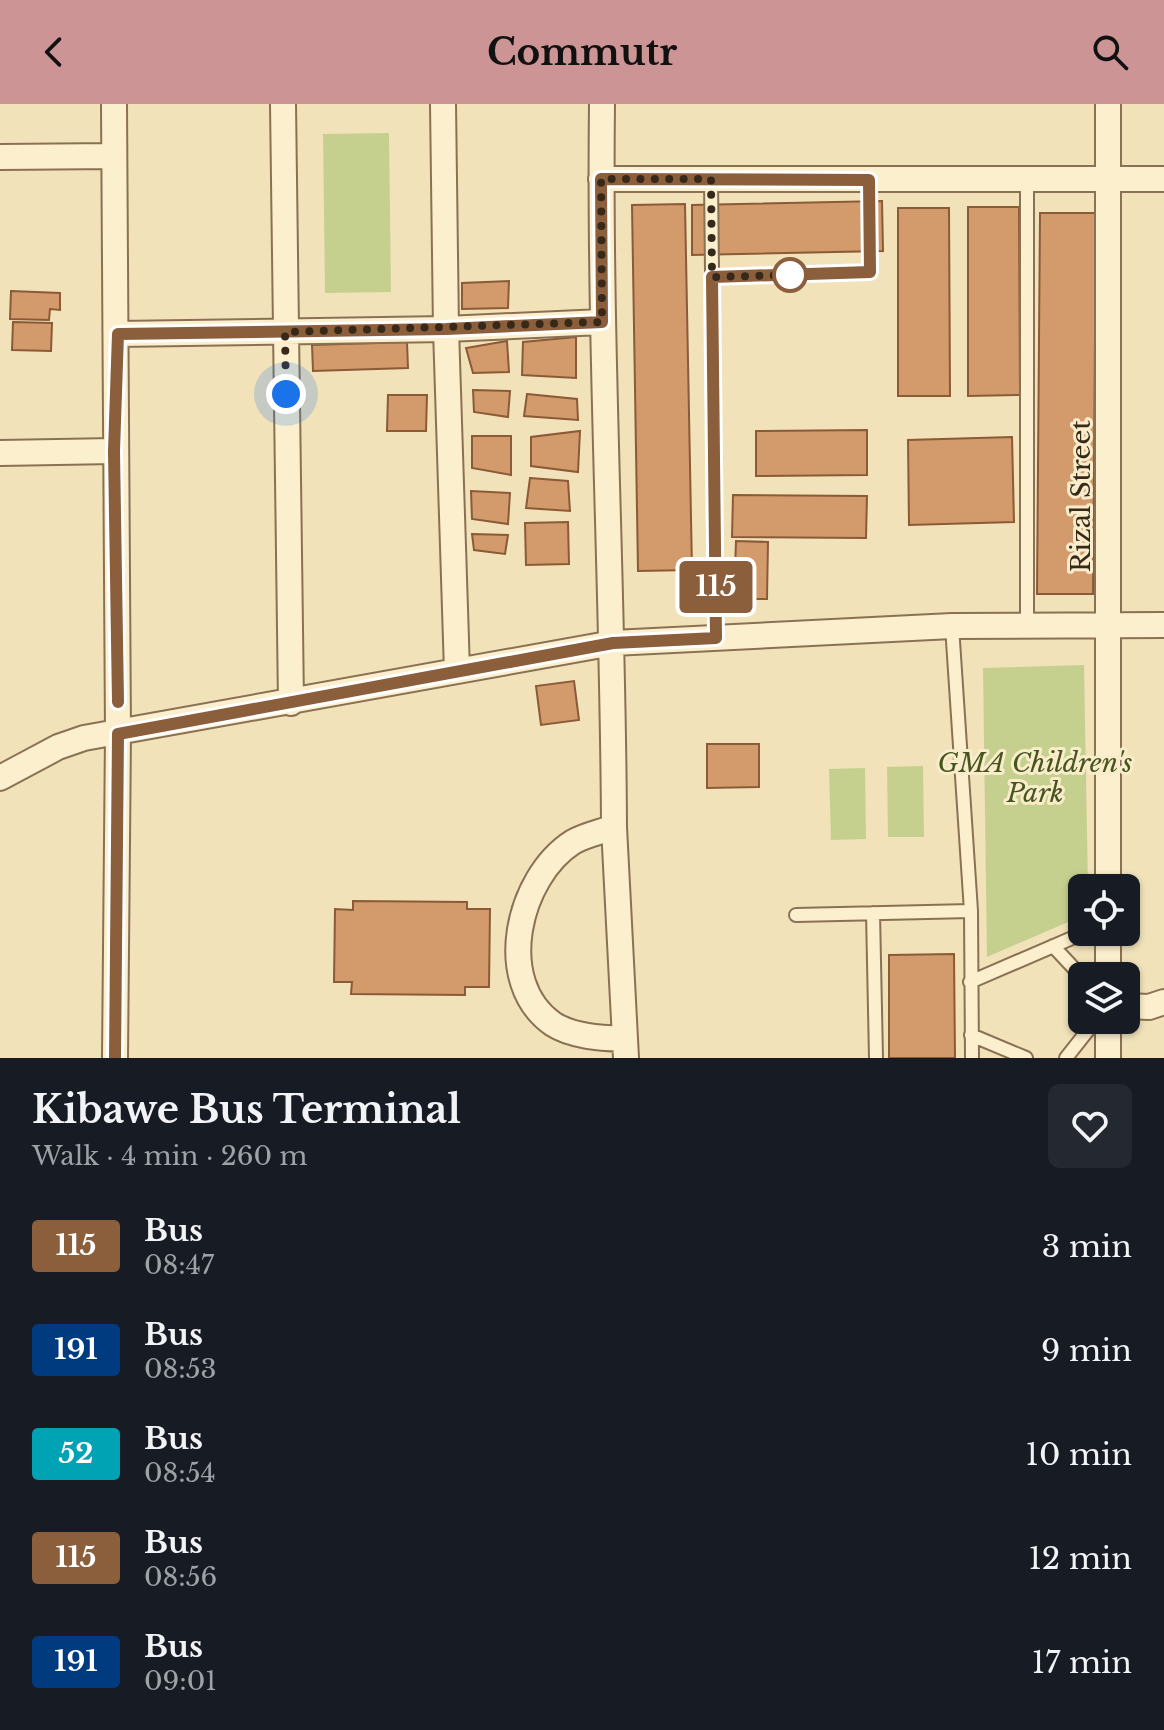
<!DOCTYPE html>
<html lang="en">
<head>
<meta charset="utf-8">
<style>
	:root { --surface:#171b24; --page:#242831; --text:#f1f3f6; --muted:#9ea1a6; --accent:#cc9495 }
	body { margin:0; font-family:"Libre Baskerville",serif; background:var(--page); color:var(--text); height:100vh; display:flex; flex-direction:column; font-size:30px; white-space:nowrap }
	* { box-sizing:border-box; margin:0 }
	p { font-size:26px; color:var(--muted) }
	.icon { flex:none; width:44px; height:44px; fill:none; stroke:currentColor; stroke-width:2; stroke-linecap:round; stroke-linejoin:round }
	.map { position:relative; height:954px; overflow:hidden }
	.sheet { display:flex; flex-direction:column; background:var(--surface); flex:1 }
	.sheet>* { flex:none }
	.badge { padding:0 16px; border-radius:6px; font-size:28px; line-height:52px }
	.fabs { position:absolute; left:1068px; top:770px; display:grid; gap:16px }
	.fabs a { display:grid; place-items:center; width:72px; height:72px; border-radius:12px; background:var(--surface); box-shadow:0 2px 6px #0004; font-size:40px }
	.you { position:absolute; width:40px; height:40px; margin:-20px; border:6px solid #fff; border-radius:50%; background:#1a73e8; box-shadow:0 0 0 12px #1a73e833 }
	.map>.badge { position:absolute; translate:-50% -50%; box-shadow:0 0 0 4px #fff }
	.round { display:grid; place-items:center; flex:none; width:84px; height:84px; border-radius:12px; background:var(--page) }
	.head { display:flex; align-items:center; justify-content:space-between; height:136px; padding:0 32px }
	h1 { font-size:38px; font-weight:700; line-height:60px }
	ul { padding:0; list-style:none }
	li { display:flex; align-items:center; gap:24px; height:104px; padding:0 32px }
	li div { flex:1 }
	li b { display:block; font-size:30px }
	li em { font-style:normal }
	li .badge { min-width:88px; font-weight:700; text-align:center }
	header { display:flex; justify-content:space-between; align-items:center; height:104px; padding:0 32px; background:var(--accent); color:#111; font-size:36px; font-weight:700 }
	.map>svg:first-child { display:block }
</style>
</head>
<body>
<header><svg class="icon" aria-label="back" viewBox="0 0 24 24"><path d="M15 5l-7 7 7 7"/></svg>Commutr<svg class="icon" aria-label="search" viewBox="0 0 24 24"><circle cx="10" cy="10" r="6"/><path d="M15 15l6 6"/></svg></header>
<div class="map">
<svg width="1164" height="954" viewBox="0 0 1164 954">
	<rect width="100%" height="100%" fill="#f1e2ba"/>
	<path fill="#c6d08e" d="M389,29L391,188L325,189L323,30Z
		M1084,561L1088,784H1082V812L987,853L983,564Z
		M923,662L924,733H888L887,663Z
		M865,664L866,735L831,736L829,665Z"/>
	<path fill="#d39a6c" stroke="#8b5a37" stroke-width="2" d="M882,97L883,147L692,151V101Z
		M685,100L692,466L638,467L632,101Z
		M968,103H1019L1020,291L968,292Z
		M898,104H949L950,292H898Z
		M1040,109H1096L1093,490H1037Z
		M509,177L508,204L462,205V179Z
		M11,187L60,189V206L50,205L49,216L10,215Z
		M13,218L52,219L51,247L12,246Z
		M576,233V274L522,271L523,238Z
		M507,237L509,268L473,269L466,244Z
		M407,238L408,264L313,267L312,241Z
		M473,286L510,287L508,313L474,308Z
		M527,290L577,295L578,316L524,312Z
		M388,291H427L426,327H387Z
		M867,326V371L756,372V327Z
		M580,327L578,368L531,362V333Z
		M472,332H511V371L472,364Z
		M1012,333L1014,418L909,421L908,336Z
		M530,374L568,377L570,407L526,404Z
		M471,387L510,389L508,420L472,415Z
		M733,391L867,392L866,434L732,433Z
		M568,418L569,460L526,461L525,419Z
		M472,430L508,431L505,450L474,446Z
		M736,437L768,438L767,495H734Z
		M574,577L579,616L541,621L536,582Z
		M707,640H759V683L707,684Z
		M353,797L467,798V805H490L489,883H465V891L351,890L352,878H334L335,805L353,806Z
		M954,850L955,954H889V851Z"/>
	<g fill="none" stroke-linecap="round" stroke-linejoin="round">
		<g stroke="#8a7153" stroke-width="16">
			<path id="service" d="M711,75L716,534
				M1027,76V521
				M712,173L870,168L869,76
				M952,522L971,807L972,954
				M873,809L876,954
				M796,811L971,807
				M1053,842L1082,873
				M970,878L1086,828
				M971,931L1026,954
				M1066,954L1096,916"/>
		</g>
		<g stroke="#8a7153" stroke-width="28">
			<path id="minor" d="M114,0L118,630L115,954
				M283,0L291,599
				M443,0L446,225L602,218
				M602,0C599,241 613,482 614,723C601,728 585,731 573,738C518,773 493,878 553,920C573,933 603,934 625,935L626,954
				M0,53L114,52
				M601,75H1164
				M118,230L446,225L457,567
				M0,349L114,347
				M0,674L58,643L84,634L613,539L952,522L1164,521
				M614,723L625,935
				M1108,784V0
				M1108,828V872
				M1126,902L1149,903L1164,898
				M1108,954V916"/>
		</g>
		<use href="#service" stroke="#fcefce" stroke-width="12"/>
		<use href="#minor" stroke="#fcefce" stroke-width="24"/>
	</g>
	<g fill="none" stroke-linecap="round" stroke-linejoin="round">
		<g stroke="#fff" stroke-width="18">
			<path id="line" d="M115,954L118,630L613,539L716,534L712,173L870,168L869,76L601,75L602,218L446,225L118,230L114,347L118,598"/>
		</g>
		<use href="#line" stroke="#8b5e3c" stroke-width="12"/>
		<path stroke="#37291a" stroke-width="8" stroke-dasharray="0 14.4" d="M286,290L285,228L602,218L601,75H711L712,173L790,171"/>
	</g>
	<circle fill="#fff" stroke="#8b5e3c" stroke-width="4" cx="790" cy="171" r="16"/>
	<g text-anchor="middle" stroke-width="6" stroke-linejoin="round" paint-order="stroke">
		<g font-size="26" fill="#37291a" stroke="#f8ecca">
			<text transform="translate(1081 392) rotate(-90)" y="9">Rizal Street</text>
		</g>
		<g font-size="26" font-style="italic" fill="#46551e" stroke="#f8ecca">
			<text x="1035" y="668">GMA Children's<tspan x="1035" dy="30">Park</tspan></text>
		</g>
	</g>
</svg>
<div class="fabs">
<a><svg class="icon" aria-label="locate" viewBox="0 0 24 24"><circle cx="12" cy="12" r="6"/><path d="M12 2v4M12 18v4M2 12h4M18 12h4"/></svg></a>
<a><svg class="icon" aria-label="layers" viewBox="0 0 24 24"><path d="M12 4l9 5-9 5-9-5zM3 14l9 5 9-5"/></svg></a>
</div>
<div class="you" style="left:286px;top:290px"></div>
<b class="badge" style="left:716px;top:483px;background:#8b5e3c;color:#fff">115</b>
</div>
<section class="sheet">
<div class="head"><div><h1>Kibawe Bus Terminal</h1><p>Walk · 4 min · 260 m</p></div><a class="round"><svg class="icon" aria-label="heart" viewBox="0 0 24 24"><path d="M12 20l-8-8c-3-5 5-10 8-4 3-6 11-1 8 4z"/></svg></a></div>
<ul>
<li><span class="badge" style="background:#8b5e3c;color:#fff">115</span><div><b>Bus</b><p>08:47</p></div><em>3 min</em></li>
<li><span class="badge" style="background:#003b80;color:#fff">191</span><div><b>Bus</b><p>08:53</p></div><em>9 min</em></li>
<li><span class="badge" style="background:#00a3b4;color:#fff">52</span><div><b>Bus</b><p>08:54</p></div><em>10 min</em></li>
<li><span class="badge" style="background:#8b5e3c;color:#fff">115</span><div><b>Bus</b><p>08:56</p></div><em>12 min</em></li>
<li><span class="badge" style="background:#003b80;color:#fff">191</span><div><b>Bus</b><p>09:01</p></div><em>17 min</em></li>
</ul>
</section>
</body>
</html>
